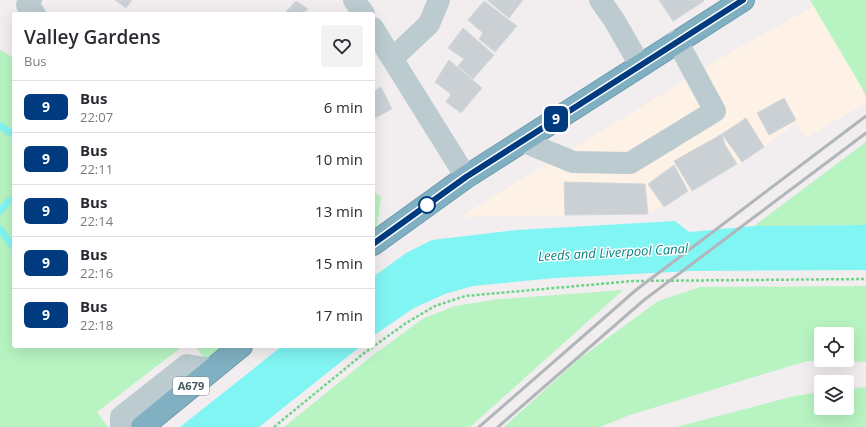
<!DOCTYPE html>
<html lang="en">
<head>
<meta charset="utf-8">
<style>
	:root { --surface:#fff; --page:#f2f2f3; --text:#2b2b33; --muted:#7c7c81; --line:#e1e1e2 }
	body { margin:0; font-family:"Open Sans",sans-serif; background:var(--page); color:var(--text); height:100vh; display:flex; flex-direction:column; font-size:15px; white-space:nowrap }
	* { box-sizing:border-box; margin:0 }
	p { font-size:13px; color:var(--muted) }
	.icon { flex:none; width:22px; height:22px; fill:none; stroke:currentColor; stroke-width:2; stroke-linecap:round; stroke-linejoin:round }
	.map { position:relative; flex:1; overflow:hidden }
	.sheet { position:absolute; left:12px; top:12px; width:363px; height:336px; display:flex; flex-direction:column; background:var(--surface); border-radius:4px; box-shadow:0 4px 16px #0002 }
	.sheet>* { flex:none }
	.badge { padding:0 8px; border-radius:6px; font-size:14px; line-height:26px }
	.tools { position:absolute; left:814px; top:327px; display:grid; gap:8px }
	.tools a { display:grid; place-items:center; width:40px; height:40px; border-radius:4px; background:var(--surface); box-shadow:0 4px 16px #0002; font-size:20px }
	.map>.badge { position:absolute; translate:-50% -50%; box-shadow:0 0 0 2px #fff }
	.round { display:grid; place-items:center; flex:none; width:42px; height:42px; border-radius:4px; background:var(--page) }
	.headline { display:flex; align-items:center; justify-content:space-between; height:68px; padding:0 12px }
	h1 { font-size:19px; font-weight:600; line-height:30px }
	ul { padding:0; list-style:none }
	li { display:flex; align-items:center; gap:12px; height:52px; padding:0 12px; border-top:1px solid var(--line) }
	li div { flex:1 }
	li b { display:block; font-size:15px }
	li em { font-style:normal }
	li .badge { min-width:44px; font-weight:700; text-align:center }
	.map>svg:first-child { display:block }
</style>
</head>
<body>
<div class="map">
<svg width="866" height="427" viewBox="0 0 866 427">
	<rect width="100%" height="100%" fill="#f2eeef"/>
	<path fill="#fef2e6" d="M814,6L862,88L866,97V103L806,138L796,123L742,162L648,214L460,217L735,50Z"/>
	<path fill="#b8f4c2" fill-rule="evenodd" d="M810,0H866V97L862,88Z
		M0,50L14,58V346H183L97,412L108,427H0Z
		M866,142V225L754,226Z
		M373,191L381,197L377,226L373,229Z
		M866,286V362L807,361L630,415L600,427H504L579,359L658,301L700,287ZM821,334H847V360H821Z
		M623,290L470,427H284L373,355L424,318L455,306L500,299Z
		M195,346H223L206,360Z
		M866,387V427H676L794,396L821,392V408H847V389Z"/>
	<path fill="#81f5f3" d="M675,221L689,232L754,226L866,225V270L692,271L555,278L473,286L445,294L414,308L373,336V277L406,253L432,240L517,230Z
		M282,346H361L259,427H180Z"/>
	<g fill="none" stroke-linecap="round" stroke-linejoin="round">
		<path stroke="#81f5f3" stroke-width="7" d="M0,126L14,135
			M0,211L9,201L14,199
			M0,229L14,248"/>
	</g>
	<path fill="#cad0d4" stroke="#d2d7db" d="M115,0H132L126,8Z
		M487,0H523L509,18Z
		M659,0H703L704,1L673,21Z
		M296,1L308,9L302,14H284Z
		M484,1L517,26L495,52L479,39L483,33L468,20Z
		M463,28L494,55L473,79L458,66L464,59L448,48Z
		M449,60L482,88L461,113L446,102L451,94L435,82Z
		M381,87L392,109L373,119V92Z
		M784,98L796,120L769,135L757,113Z
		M746,118L764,147L742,162L722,134Z
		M722,134L725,145L737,164L692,191L674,161Z
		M674,165L688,191L664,207L648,184Z
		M564,182L645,184L648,214L565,215Z"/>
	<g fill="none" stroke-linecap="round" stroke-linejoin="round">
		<g stroke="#6c9baf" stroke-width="24">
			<path id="highway" d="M373,244L466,177L743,0
				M142,427L241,346"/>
		</g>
		<path stroke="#6dd58a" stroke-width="2.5" stroke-dasharray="3 2" stroke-linecap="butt" d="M274,427L363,354L406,323L435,306L465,296L633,281L866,279"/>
		<path stroke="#bbcbcf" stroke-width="22" d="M31,0L27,5L35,14
			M354,0L364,14
			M600,0L614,20L640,65
			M373,28L466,177
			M393,58L429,24L439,0
			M522,141L573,162L630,163L715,111L677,41
			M121,427V417L187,365L212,369"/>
		<use href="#highway" stroke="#81b0c3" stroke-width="22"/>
		<path stroke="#b0b6ba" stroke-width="3" d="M479,427L636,290L866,116
			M498,427L644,300L866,133"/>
	</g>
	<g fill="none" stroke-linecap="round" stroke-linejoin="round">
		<g stroke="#fff" stroke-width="9">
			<path id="line" d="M373,244L466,177L743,0"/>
		</g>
		<use href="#line" stroke="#003b80" stroke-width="6"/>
	</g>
	<circle fill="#fff" stroke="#003b80" stroke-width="2" cx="427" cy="205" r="8"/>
	<g text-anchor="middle" stroke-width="3" stroke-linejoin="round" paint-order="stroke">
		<rect fill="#fff" stroke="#7d8a8e" stroke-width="1" x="173" y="377" width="36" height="18" rx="3"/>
		<g font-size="11" font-weight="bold" fill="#45585e">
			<text x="191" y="390">A679</text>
		</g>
		<g font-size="13" font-style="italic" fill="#058482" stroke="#fff">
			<text transform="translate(613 252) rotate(-3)" y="5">Leeds and Liverpool Canal</text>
		</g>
	</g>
</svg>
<div class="tools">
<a><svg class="icon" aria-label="locate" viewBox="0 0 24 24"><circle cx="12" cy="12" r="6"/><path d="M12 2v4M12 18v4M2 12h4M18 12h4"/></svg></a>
<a><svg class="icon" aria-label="layers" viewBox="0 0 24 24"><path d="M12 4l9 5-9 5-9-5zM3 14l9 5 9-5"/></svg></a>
</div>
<b class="badge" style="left:556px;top:119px;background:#003b80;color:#fff">9</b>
<section class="sheet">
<div class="headline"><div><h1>Valley Gardens</h1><p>Bus</p></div><a class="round"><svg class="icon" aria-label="heart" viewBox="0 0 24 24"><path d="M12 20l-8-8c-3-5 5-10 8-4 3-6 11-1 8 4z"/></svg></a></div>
<ul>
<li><span class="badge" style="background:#003b80;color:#fff">9</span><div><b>Bus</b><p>22:07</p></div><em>6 min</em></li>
<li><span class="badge" style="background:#003b80;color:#fff">9</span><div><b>Bus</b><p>22:11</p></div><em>10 min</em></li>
<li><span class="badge" style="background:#003b80;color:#fff">9</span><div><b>Bus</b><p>22:14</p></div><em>13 min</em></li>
<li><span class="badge" style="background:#003b80;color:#fff">9</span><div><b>Bus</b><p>22:16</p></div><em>15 min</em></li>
<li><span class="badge" style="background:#003b80;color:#fff">9</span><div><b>Bus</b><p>22:18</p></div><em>17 min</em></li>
</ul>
</section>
</div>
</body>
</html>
